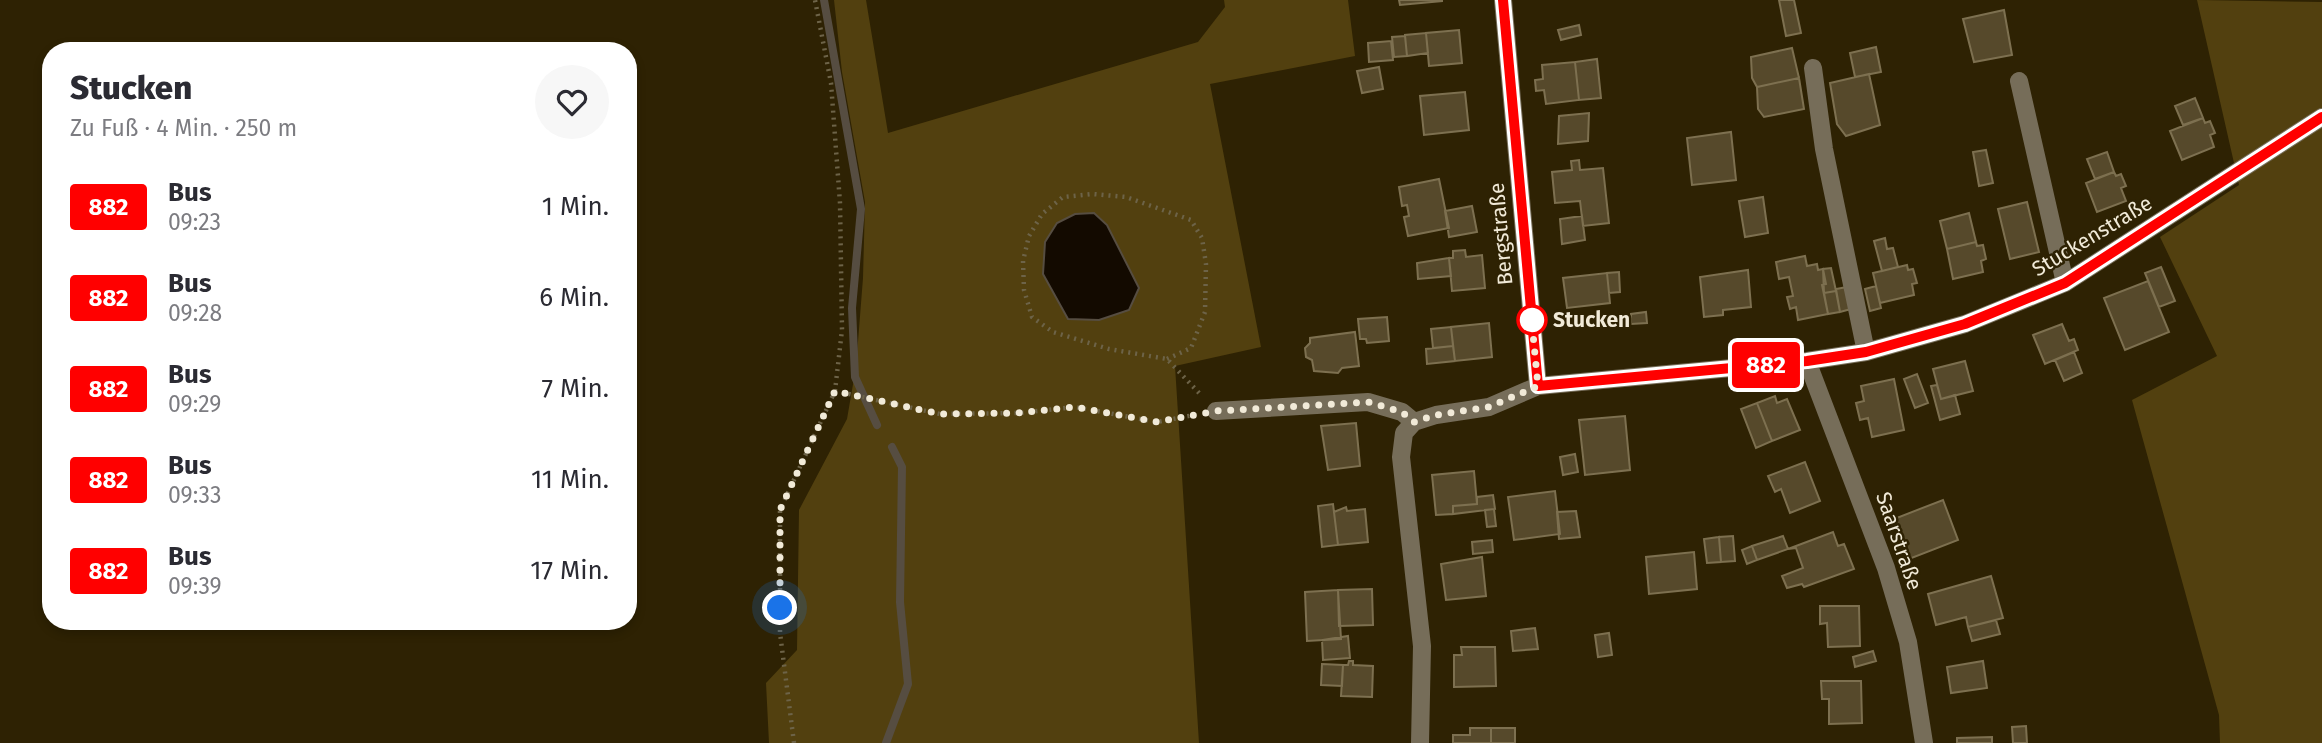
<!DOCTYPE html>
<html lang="de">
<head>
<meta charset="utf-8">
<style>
	:root { --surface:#fff; --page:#f7f7f7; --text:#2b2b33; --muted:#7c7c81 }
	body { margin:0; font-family:"Fira Sans",sans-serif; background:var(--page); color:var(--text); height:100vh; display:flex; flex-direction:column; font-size:26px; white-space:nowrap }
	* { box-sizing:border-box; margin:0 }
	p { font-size:23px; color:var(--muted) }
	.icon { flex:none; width:38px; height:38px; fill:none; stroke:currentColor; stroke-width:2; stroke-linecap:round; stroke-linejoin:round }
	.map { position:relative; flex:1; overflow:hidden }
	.side { position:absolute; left:42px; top:42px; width:595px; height:588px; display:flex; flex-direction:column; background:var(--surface); border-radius:28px; box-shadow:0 4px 10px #0003 }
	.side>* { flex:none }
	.badge { padding:0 14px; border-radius:5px; font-size:24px; line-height:46px }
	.you { position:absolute; width:35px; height:35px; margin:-18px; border:5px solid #fff; border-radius:50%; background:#1a73e8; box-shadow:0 0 0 10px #1a73e833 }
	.map>.badge { position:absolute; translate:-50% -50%; box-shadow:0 0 0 4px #fff }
	.round { display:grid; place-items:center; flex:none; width:74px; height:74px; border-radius:37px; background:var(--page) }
	.overview { display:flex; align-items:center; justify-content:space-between; height:119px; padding:0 28px }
	h1 { font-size:33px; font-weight:800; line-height:52px }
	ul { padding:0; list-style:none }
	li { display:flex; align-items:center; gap:21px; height:91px; padding:0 28px }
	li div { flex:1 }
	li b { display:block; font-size:26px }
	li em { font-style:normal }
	li .badge { min-width:77px; font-weight:700; text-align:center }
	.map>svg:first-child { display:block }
</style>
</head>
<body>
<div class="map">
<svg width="2322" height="743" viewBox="0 0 2322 743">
	<rect width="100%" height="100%" fill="#2e2203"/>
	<path fill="#52400f" d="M834,0H866L888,133L1198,42L1225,7L1224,0H1348L1355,56L1210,84L1261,347L1175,366L1199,743H769L766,683L797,650L799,510L847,419L856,367L863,278L865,202L842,72Z
		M2197,0L2322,2V743H2220L2219,715L2132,400L2217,356L2160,237L2239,185Z"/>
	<path fill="#130a00" stroke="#564d41" stroke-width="2" d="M1094,213L1107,225L1139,288L1129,310L1099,320L1068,319L1043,274L1045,242L1057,223L1075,214Z"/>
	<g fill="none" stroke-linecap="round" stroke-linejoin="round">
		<path stroke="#564d41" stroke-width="8" d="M824,0L861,209L852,308L855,377L877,425
			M886,743L908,684L900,602L902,467L892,447"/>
	</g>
	<path fill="#56492b" stroke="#7d7050" stroke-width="2" d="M1399,0H1442V1L1400,5Z
		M1779,0H1794L1801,33L1786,36Z
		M2004,10L2012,55L1974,62L1963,19Z
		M1579,25L1581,35L1561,40L1558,30Z
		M1459,30L1462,63L1429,66L1426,33Z
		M1426,33L1428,53L1407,56L1405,35Z
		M1405,36L1407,56L1394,57L1392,37Z
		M1391,41L1393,60L1369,62L1368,43Z
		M1876,47L1881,72L1855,77L1850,53Z
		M1792,48L1799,78L1757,87L1752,78L1751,57Z
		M1597,59L1601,98L1579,100L1575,62Z
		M1575,62L1579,100L1546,104L1544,90L1536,91L1535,80L1543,79L1542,65Z
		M1379,67L1383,89L1362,93L1357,71Z
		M1869,74L1880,125L1846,136L1837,124L1830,83Z
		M1799,78L1804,109L1764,117L1758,109L1757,87Z
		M1465,92L1469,130L1424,135L1420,96Z
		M2195,98L2203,118L2183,125L2175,106Z
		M1589,113L1588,141L1558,144L1559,116Z
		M2203,118L2205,123L2210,121L2215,133L2210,135L2214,147L2182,160L2170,131Z
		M1731,132L1736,180L1692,185L1687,138Z
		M1986,150L1993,183L1979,186L1973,152Z
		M2107,152L2114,172L2095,179L2087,159Z
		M1579,160L1580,170L1603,168L1609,223L1583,226L1580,201L1555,203L1552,172L1572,170L1571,161Z
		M2114,172L2116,176L2121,174L2126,186L2121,188L2126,201L2097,212L2086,183Z
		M1439,179L1449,228L1408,236L1404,217L1409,216L1407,205L1402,206L1399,187Z
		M1763,197L1768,233L1745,237L1739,201Z
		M2027,202L2039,252L2010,259L1998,209Z
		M1472,206L1477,232L1449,237L1445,211Z
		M1969,213L1976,242L1947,249L1940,221Z
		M1582,216L1585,240L1562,244L1560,219Z
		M1885,238L1887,249L1893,248L1898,267L1882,271L1874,241Z
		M1976,242L1977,246L1983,245L1986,259L1981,261L1983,272L1953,279L1947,249Z
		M1465,250L1466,257L1482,255L1485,288L1452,291L1449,258H1453V251Z
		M1805,256L1807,266L1817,264L1818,270L1823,269L1826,284L1822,285L1828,314L1798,320L1796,307L1790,309L1787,297L1793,296L1789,277L1779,279L1776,262Z
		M1449,258L1451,276L1418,279L1417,263Z
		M1907,265L1908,270L1913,269L1917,283L1912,284L1914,295L1880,303L1873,273Z
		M2161,267L2175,301L2159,307L2145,273Z
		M1831,268L1836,291L1824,293L1823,269Z
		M1748,270L1751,307L1723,310V315L1704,317L1700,277Z
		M1619,272L1620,292L1609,293L1607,273Z
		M1607,273L1610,303L1567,308L1563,278Z
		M2148,281L2169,332L2125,350L2104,298Z
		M1876,286L1881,308L1870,311L1865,289Z
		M1847,287L1851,309L1840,312L1836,289Z
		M1836,291L1840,312L1828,314L1824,293Z
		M1646,312L1647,323L1631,324V314Z
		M1387,317L1389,341L1367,343L1366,339H1360L1358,319Z
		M1489,323L1492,357L1455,361L1451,327Z
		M2062,324L2069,341L2074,339L2078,350L2045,364L2033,335Z
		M1451,327L1453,346L1433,348L1431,329Z
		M1355,332L1359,366L1342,368L1338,373L1314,371L1312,360L1306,357L1305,348L1310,343V338Z
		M1453,346L1455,361L1427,364L1426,349Z
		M2074,352L2082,373L2064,381L2055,360Z
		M1965,361L1973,391L1941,399L1933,369Z
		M1917,374L1928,403L1915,408L1904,379Z
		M1894,379L1904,430L1872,437L1868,418L1860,420L1856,403L1864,401L1861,386Z
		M1937,385L1941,399L1955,395L1960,414L1940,420L1931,386Z
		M1775,396L1777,403L1787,399L1800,430L1772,441L1757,403Z
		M1757,403L1772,441L1756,448L1741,409Z
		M1625,416L1630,470L1585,475L1579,420Z
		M1356,423L1360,466L1328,470L1321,426Z
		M1575,454L1578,472L1563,475L1560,457Z
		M1805,462L1820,501L1790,513L1781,489L1775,492L1768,476Z
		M1474,471L1477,504L1453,506V514L1436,515L1432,475Z
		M1555,491L1560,534L1514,540L1508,497Z
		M1493,495L1495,509L1453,514V506L1477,504V497Z
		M1943,500L1958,540L1909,559L1894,519Z
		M1333,504L1338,545L1322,547L1318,506Z
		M1346,507L1347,511L1365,509L1368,542L1338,545L1334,512Z
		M1494,509L1496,526L1487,527L1485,510Z
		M1576,511L1580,537L1559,539L1557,512Z
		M1833,532L1838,546L1844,544L1854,569L1804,587L1802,584L1787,588L1782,576L1803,568L1796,548L1788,549Z
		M1733,536L1735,561L1721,562L1719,537Z
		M1783,536L1788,549L1757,560L1752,546Z
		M1719,537L1721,562L1707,563L1704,539Z
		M1492,540L1493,552L1473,554L1472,542Z
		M1752,546L1757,560L1747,564L1742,550Z
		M1694,552L1697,589L1649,594L1646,557Z
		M1482,557L1486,596L1446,600L1441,564Z
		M1991,576L2003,618L1968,627L1966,617L1936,625L1928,594Z
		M1372,589L1373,625L1339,626L1338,590Z
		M1338,590L1341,639L1307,641L1305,592Z
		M1820,606H1859L1860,646L1828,647L1827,623L1820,624Z
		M1996,620L2000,634L1972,641L1968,627Z
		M1535,628L1538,649L1513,651L1511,631Z
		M1609,633L1612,655L1598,657L1595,635Z
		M1348,636L1350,658L1323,660L1322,640Z
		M1461,647H1495L1496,686L1454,687V655H1462Z
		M1873,651L1876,661L1855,667L1853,657Z
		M1349,661H1353V665L1373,666L1372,697L1341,696L1343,665H1348Z
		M1983,661L1987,688L1951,693L1947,667Z
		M1322,664L1343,665L1342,686L1321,685Z
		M1821,681H1861L1862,723L1829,724V699H1822Z
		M2026,726L2027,743H2013L2012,727Z
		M1470,728H1491V743H1453V735H1470Z
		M1491,728H1515V743H1491Z
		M1992,737V743H1957V738Z"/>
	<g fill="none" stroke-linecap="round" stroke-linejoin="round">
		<path stroke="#6d6348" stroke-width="4.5" stroke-dasharray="2 5" stroke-linecap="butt" d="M1167,359L1191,348L1205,312L1206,264L1202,238L1191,220L1126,197L1093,194L1063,197L1042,214L1029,236L1023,261L1024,290L1032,317L1053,332L1109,349L1167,359L1201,395
			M835,391L940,414L1018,413L1075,407L1157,422L1194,415
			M794,743L780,633V510L835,391L842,330L840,203L831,83L815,0"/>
		<path stroke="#766d59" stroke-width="18" d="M1503,0L1538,386
			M1813,68L1824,149L1866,352
			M2019,81L2065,283
			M1807,361L1886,568L1908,642L1924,743
			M1216,411L1368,402L1402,412L1414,422
			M1420,743L1422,646L1401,457L1404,433L1414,422L1436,415L1489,407L1538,386L1807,361L1866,352L1965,324L2065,283L2322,117"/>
	</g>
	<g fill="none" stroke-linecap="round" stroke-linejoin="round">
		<g stroke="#fff" stroke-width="16">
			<path id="line" d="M1503,0L1538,386L1807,361L1866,352L1965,324L2065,283L2322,117"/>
		</g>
		<use href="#line" stroke="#f00" stroke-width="10"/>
		<path stroke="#f1ead8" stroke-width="7" stroke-dasharray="0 12.6" d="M780,608V510L835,391L940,414L1018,413L1075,407L1157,422L1216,411L1368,402L1402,412L1414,422L1436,415L1489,407L1538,386L1531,313L1532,320"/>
	</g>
	<circle fill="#fff" stroke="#f00" stroke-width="3.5" cx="1532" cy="320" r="14"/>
	<g text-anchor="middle" stroke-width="5" stroke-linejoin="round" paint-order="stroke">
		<g font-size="21" fill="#f1ead8" stroke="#2e2203">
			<text transform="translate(1501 234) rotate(-95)" y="7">Bergstraße</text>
			<text transform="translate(2092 236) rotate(-31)" y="7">Stuckenstraße</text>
			<text transform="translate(1899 541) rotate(71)" y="7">Saarstraße</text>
		</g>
		<g font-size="21" font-weight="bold" fill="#f1ead8" stroke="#2e2203" text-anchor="start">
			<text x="1553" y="327">Stucken</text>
		</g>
	</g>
</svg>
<div class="you" style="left:780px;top:608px"></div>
<b class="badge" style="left:1766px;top:365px;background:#f00;color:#fff">882</b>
<section class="side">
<div class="overview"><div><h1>Stucken</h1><p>Zu Fuß · 4 Min. · 250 m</p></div><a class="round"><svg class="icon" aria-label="heart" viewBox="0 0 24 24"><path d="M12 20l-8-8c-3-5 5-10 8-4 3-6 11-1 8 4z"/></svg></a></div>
<ul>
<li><span class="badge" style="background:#f00;color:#fff">882</span><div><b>Bus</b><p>09:23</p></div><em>1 Min.</em></li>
<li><span class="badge" style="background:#f00;color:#fff">882</span><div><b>Bus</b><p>09:28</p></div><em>6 Min.</em></li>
<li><span class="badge" style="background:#f00;color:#fff">882</span><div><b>Bus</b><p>09:29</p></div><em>7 Min.</em></li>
<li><span class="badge" style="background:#f00;color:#fff">882</span><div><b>Bus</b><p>09:33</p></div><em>11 Min.</em></li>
<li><span class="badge" style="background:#f00;color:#fff">882</span><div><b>Bus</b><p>09:39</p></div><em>17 Min.</em></li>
</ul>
</section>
</div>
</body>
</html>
